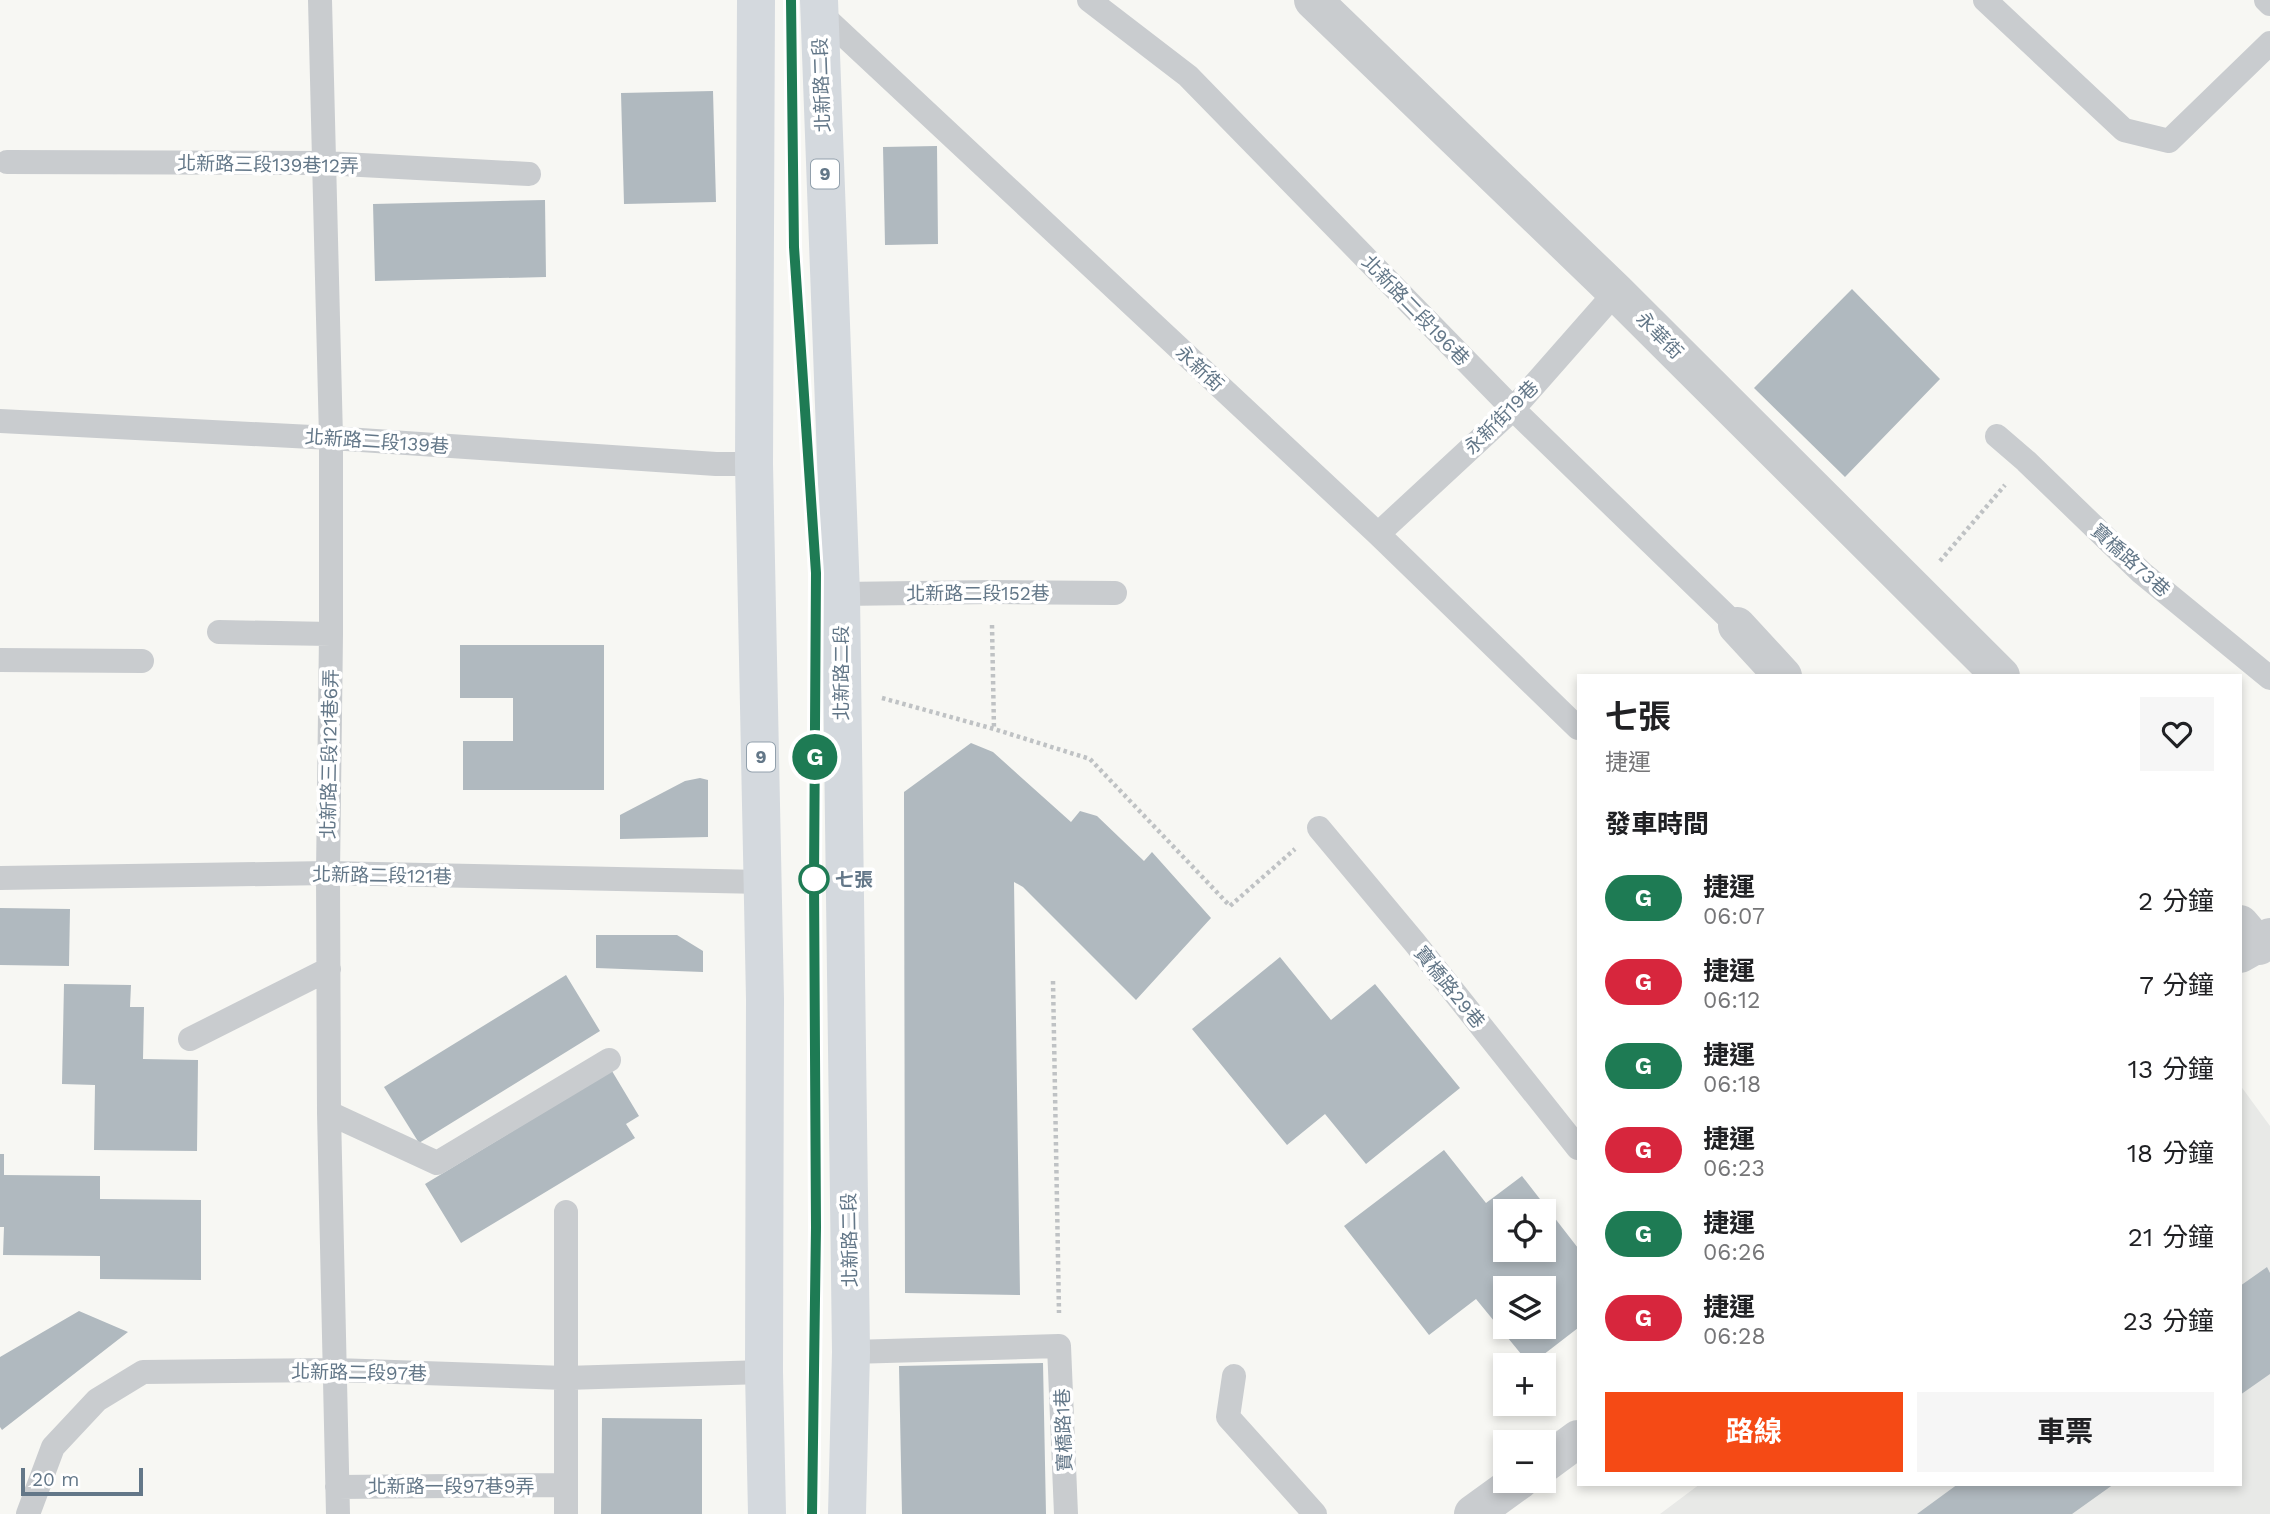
<!DOCTYPE html>
<html lang="zh-TW">
<head>
<meta charset="utf-8">
<style>
	:root { --surface:#fff; --page:#f6f6f6; --text:#202124; --muted:#757577; --accent:#f54a15 }
	body { margin:0; font-family:"Work Sans","Noto Sans TC",sans-serif; background:var(--page); color:var(--text); height:100vh; display:flex; flex-direction:column; font-size:26px; white-space:nowrap }
	* { box-sizing:border-box; margin:0 }
	p { font-size:23px; color:var(--muted) }
	.icon { flex:none; width:38px; height:38px; fill:none; stroke:currentColor; stroke-width:2; stroke-linecap:round; stroke-linejoin:round }
	.map { position:relative; flex:1; overflow:hidden }
	.panel { position:absolute; left:1577px; top:674px; width:665px; height:812px; display:flex; flex-direction:column; background:var(--surface); border-radius:0px; box-shadow:0 4px 10px #0003 }
	.panel>* { flex:none }
	.badge { padding:0 14px; border-radius:23px; font-size:24px; line-height:46px }
	.tools { position:absolute; left:1493px; top:1199px; display:grid; gap:14px }
	.tools a { display:grid; place-items:center; width:63px; height:63px; border-radius:0px; background:var(--surface); box-shadow:0 4px 10px #0003; font-size:35px }
	.scale { position:absolute; left:21px; bottom:18px; width:122px; box-sizing:border-box; padding-left:7px; border:4px solid #637788; border-top:0; font-size:19px; line-height:24px; white-space:nowrap; color:#637788; -webkit-text-stroke:5px #fff; paint-order:stroke }
	.map>.badge { position:absolute; translate:-50% -50%; box-shadow:0 0 0 4px #fff }
	h2 { padding:0 28px; font-size:26px; line-height:63px }
	.round { display:grid; place-items:center; flex:none; width:74px; height:74px; border-radius:0px; background:var(--page) }
	.headline { display:flex; align-items:center; justify-content:space-between; height:119px; padding:0 28px }
	h1 { font-size:33px; font-weight:700; line-height:52px }
	.primary-button { display:flex; gap:14px; margin-top:auto; padding:14px 28px }
	.primary-button a { flex:1; height:80px; border-radius:0px; background:var(--accent); color:#fff; font-size:28px; font-weight:700; line-height:80px; text-align:center }
	.primary-button a+a { background:var(--page); color:var(--text) }
	ul { padding:0; list-style:none }
	li { display:flex; align-items:center; gap:21px; height:84px; padding:0 28px }
	li div { flex:1 }
	li b { display:block; font-size:26px }
	li em { font-style:normal }
	li .badge { min-width:77px; font-weight:700; text-align:center }
	.map>svg:first-child { display:block }
</style>
</head>
<body>
<div class="map">
<svg width="2270" height="1514" viewBox="0 0 2270 1514">
	<rect width="100%" height="100%" fill="#f7f7f3"/>
	<path fill="#e8e9e7" d="M2240,1085L2270,1126V1514H1660L1700,1484H2240Z"/>
	<path fill="#b0b9bf" fill-rule="evenodd" d="M713,91L716,202L624,204L621,93Z
		M937,146L938,244L885,245L883,147Z
		M545,200L546,277L375,281L373,204Z
		M1852,289L1940,379L1845,477L1754,388Z
		M460,645H604V790H463V741H513V698H460Z
		M971,743L993,752L1071,822L1080,811L1097,816L1144,861L1152,852L1211,918L1136,1000L1023,887L1014,882L1020,1295L905,1293L904,792Z
		M700,778L708,780V837L620,839V815L685,781Z
		M0,908L70,909L69,966L0,965Z
		M596,935H677L703,951V972L596,968Z
		M1280,957L1331,1020L1375,984L1460,1088L1366,1164L1325,1114L1287,1145L1192,1029Z
		M566,975L600,1031L419,1143L384,1087Z
		M64,984L131,985L130,1007H144L143,1059L198,1060L197,1151L94,1150L95,1085L62,1084Z
		M612,1071L639,1116L626,1124L635,1138L461,1243L425,1184Z
		M1444,1150L1486,1203L1522,1176L1578,1248V1328L1530,1365L1476,1299L1429,1335L1344,1226ZM1505,1211H1544V1250H1505ZM1505,1288H1544V1326H1505Z
		M0,1154H4V1175L100,1176V1199L201,1200V1280L100,1279V1256L3,1255L4,1227H0Z
		M2267,1267L2270,1273V1374L2240,1395V1286Z
		M79,1311L128,1332L2,1430L0,1427V1357Z
		M1043,1363L1046,1514H902L899,1366Z
		M602,1418L702,1419V1514H601Z
		M1958,1484H2114L2072,1514H1917Z"/>
	<g fill="none" stroke-linecap="round" stroke-linejoin="round">
		<path stroke="#bfc2c4" stroke-width="4.5" stroke-dasharray="3.5 3.5" stroke-linecap="butt" d="M1940,561L2005,485
			M992,625L994,729
			M882,698L994,729L1090,759L1230,906L1295,849
			M1053,981L1059,1313"/>
		<path stroke="#c9cccf" stroke-width="24" d="M1089,0L1188,76L1513,409L1737,626
			M1985,0L2124,130L2169,141L2270,43
			M2266,0L2270,4
			M819,12L1378,534L1578,728
			M7,162L324,163L529,174
			M0,421L331,438L716,464H754
			M1997,436L2026,461L2142,573L2270,678
			M1378,534L1513,409L1616,292
			M841,594L992,592L1115,593
			M219,632L331,634V438L320,0
			M331,634L328,873L329,1113L338,1514
			M0,660L142,661
			M1319,828L1415,943L1578,1148
			M0,878L328,873L763,882
			M190,1039L329,969
			M329,1113L437,1163L609,1060
			M566,1212V1514
			M851,1352L1059,1346L1066,1514
			M1234,1376L1228,1417L1315,1514
			M337,1487L566,1485
			M28,1514L53,1447L97,1400L143,1372L336,1370L565,1378L764,1372"/>
		<path stroke="#c9cccf" stroke-width="38" d="M1313,0L1616,292L2001,676
			M1737,626L1783,676
			M2240,924L2259,946"/>
		<path stroke="#c9cccf" stroke-width="38" d="M2240,954L2270,937
			M1544,1464L1578,1439
			M1473,1514L1520,1480"/>
		<path stroke="#d4d9de" stroke-width="38" d="M756,0L754,464L765,999L764,1372L767,1514
			M819,0L841,594L851,1352L847,1514"/>
	</g>
	<g fill="none" stroke-linecap="round" stroke-linejoin="round">
		<g stroke="#fff" stroke-width="16">
			<path id="line" d="M791,0L794,247L816,573L814,879L816,1227L812,1514"/>
		</g>
		<use href="#line" stroke="#1e7b54" stroke-width="10"/>
	</g>
	<circle fill="#fff" stroke="#1e7b54" stroke-width="3.5" cx="814" cy="879" r="14"/>
	<g text-anchor="middle" stroke-width="7" stroke-linejoin="round" paint-order="stroke">
		<g fill="#fff" stroke="#92a0ac" stroke-width="2">
			<rect x="811" y="159.5" width="28" height="29" rx="5"/>
			<rect x="747" y="742.5" width="28" height="29" rx="5"/>
		</g>
		<g font-size="18" font-weight="bold" fill="#637788">
			<text x="825" y="180">9</text>
			<text x="761" y="763">9</text>
		</g>
		<g font-size="19" fill="#637788" stroke="#fff">
			<text transform="translate(821 85) rotate(-92)" y="7">北新路二段</text>
			<text transform="translate(268 164) rotate(1)" y="7">北新路三段139巷12弄</text>
			<text transform="translate(1416 310) rotate(46)" y="7">北新路二段196巷</text>
			<text transform="translate(1660 335) rotate(45)" y="7">永華街</text>
			<text transform="translate(1200 368) rotate(43)" y="7">永新街</text>
			<text transform="translate(1501 417) rotate(-45)" y="7">永新街19巷</text>
			<text transform="translate(377 441) rotate(4)" y="7">北新路二段139巷</text>
			<text transform="translate(2131 560) rotate(42)" y="7">寶橋路73巷</text>
			<text x="978" y="600">北新路二段152巷</text>
			<text transform="translate(841 673) rotate(-90)" y="7">北新路二段</text>
			<text transform="translate(329 754) rotate(-89)" y="7">北新路三段121巷6弄</text>
			<text transform="translate(382 875) rotate(1)" y="7">北新路二段121巷</text>
			<text transform="translate(1450 987) rotate(51)" y="7">寶橋路29巷</text>
			<text transform="translate(849 1240) rotate(-91)" y="7">北新路二段</text>
			<text transform="translate(359 1372) rotate(1)" y="7">北新路二段97巷</text>
			<text transform="translate(1063 1430) rotate(-92)" y="7">寶橋路1巷</text>
			<text x="451" y="1493">北新路一段97巷9弄</text>
		</g>
		<g font-size="19" font-weight="bold" fill="#637788" stroke="#fff" text-anchor="start">
			<text x="835" y="886">七張</text>
		</g>
	</g>
</svg>
<div class="tools">
<a><svg class="icon" aria-label="locate" viewBox="0 0 24 24"><circle cx="12" cy="12" r="6"/><path d="M12 2v4M12 18v4M2 12h4M18 12h4"/></svg></a>
<a><svg class="icon" aria-label="layers" viewBox="0 0 24 24"><path d="M12 4l9 5-9 5-9-5zM3 14l9 5 9-5"/></svg></a>
<a>+</a>
<a>−</a>
</div>
<div class="scale">20 m</div>
<b class="badge" style="left:815px;top:757px;background:#1e7b54;color:#fff">G</b>
<section class="panel">
<div class="headline"><div><h1>七張</h1><p>捷運</p></div><a class="round"><svg class="icon" aria-label="heart" viewBox="0 0 24 24"><path d="M12 20l-8-8c-3-5 5-10 8-4 3-6 11-1 8 4z"/></svg></a></div>
<h2>發車時間</h2>
<ul>
<li><span class="badge" style="background:#1e7b54;color:#fff">G</span><div><b>捷運</b><p>06:07</p></div><em>2 分鐘</em></li>
<li><span class="badge" style="background:#d7263d;color:#fff">G</span><div><b>捷運</b><p>06:12</p></div><em>7 分鐘</em></li>
<li><span class="badge" style="background:#1e7b54;color:#fff">G</span><div><b>捷運</b><p>06:18</p></div><em>13 分鐘</em></li>
<li><span class="badge" style="background:#d7263d;color:#fff">G</span><div><b>捷運</b><p>06:23</p></div><em>18 分鐘</em></li>
<li><span class="badge" style="background:#1e7b54;color:#fff">G</span><div><b>捷運</b><p>06:26</p></div><em>21 分鐘</em></li>
<li><span class="badge" style="background:#d7263d;color:#fff">G</span><div><b>捷運</b><p>06:28</p></div><em>23 分鐘</em></li>
</ul>
<div class="primary-button"><a>路線</a><a>車票</a></div>
</section>
</div>
</body>
</html>
